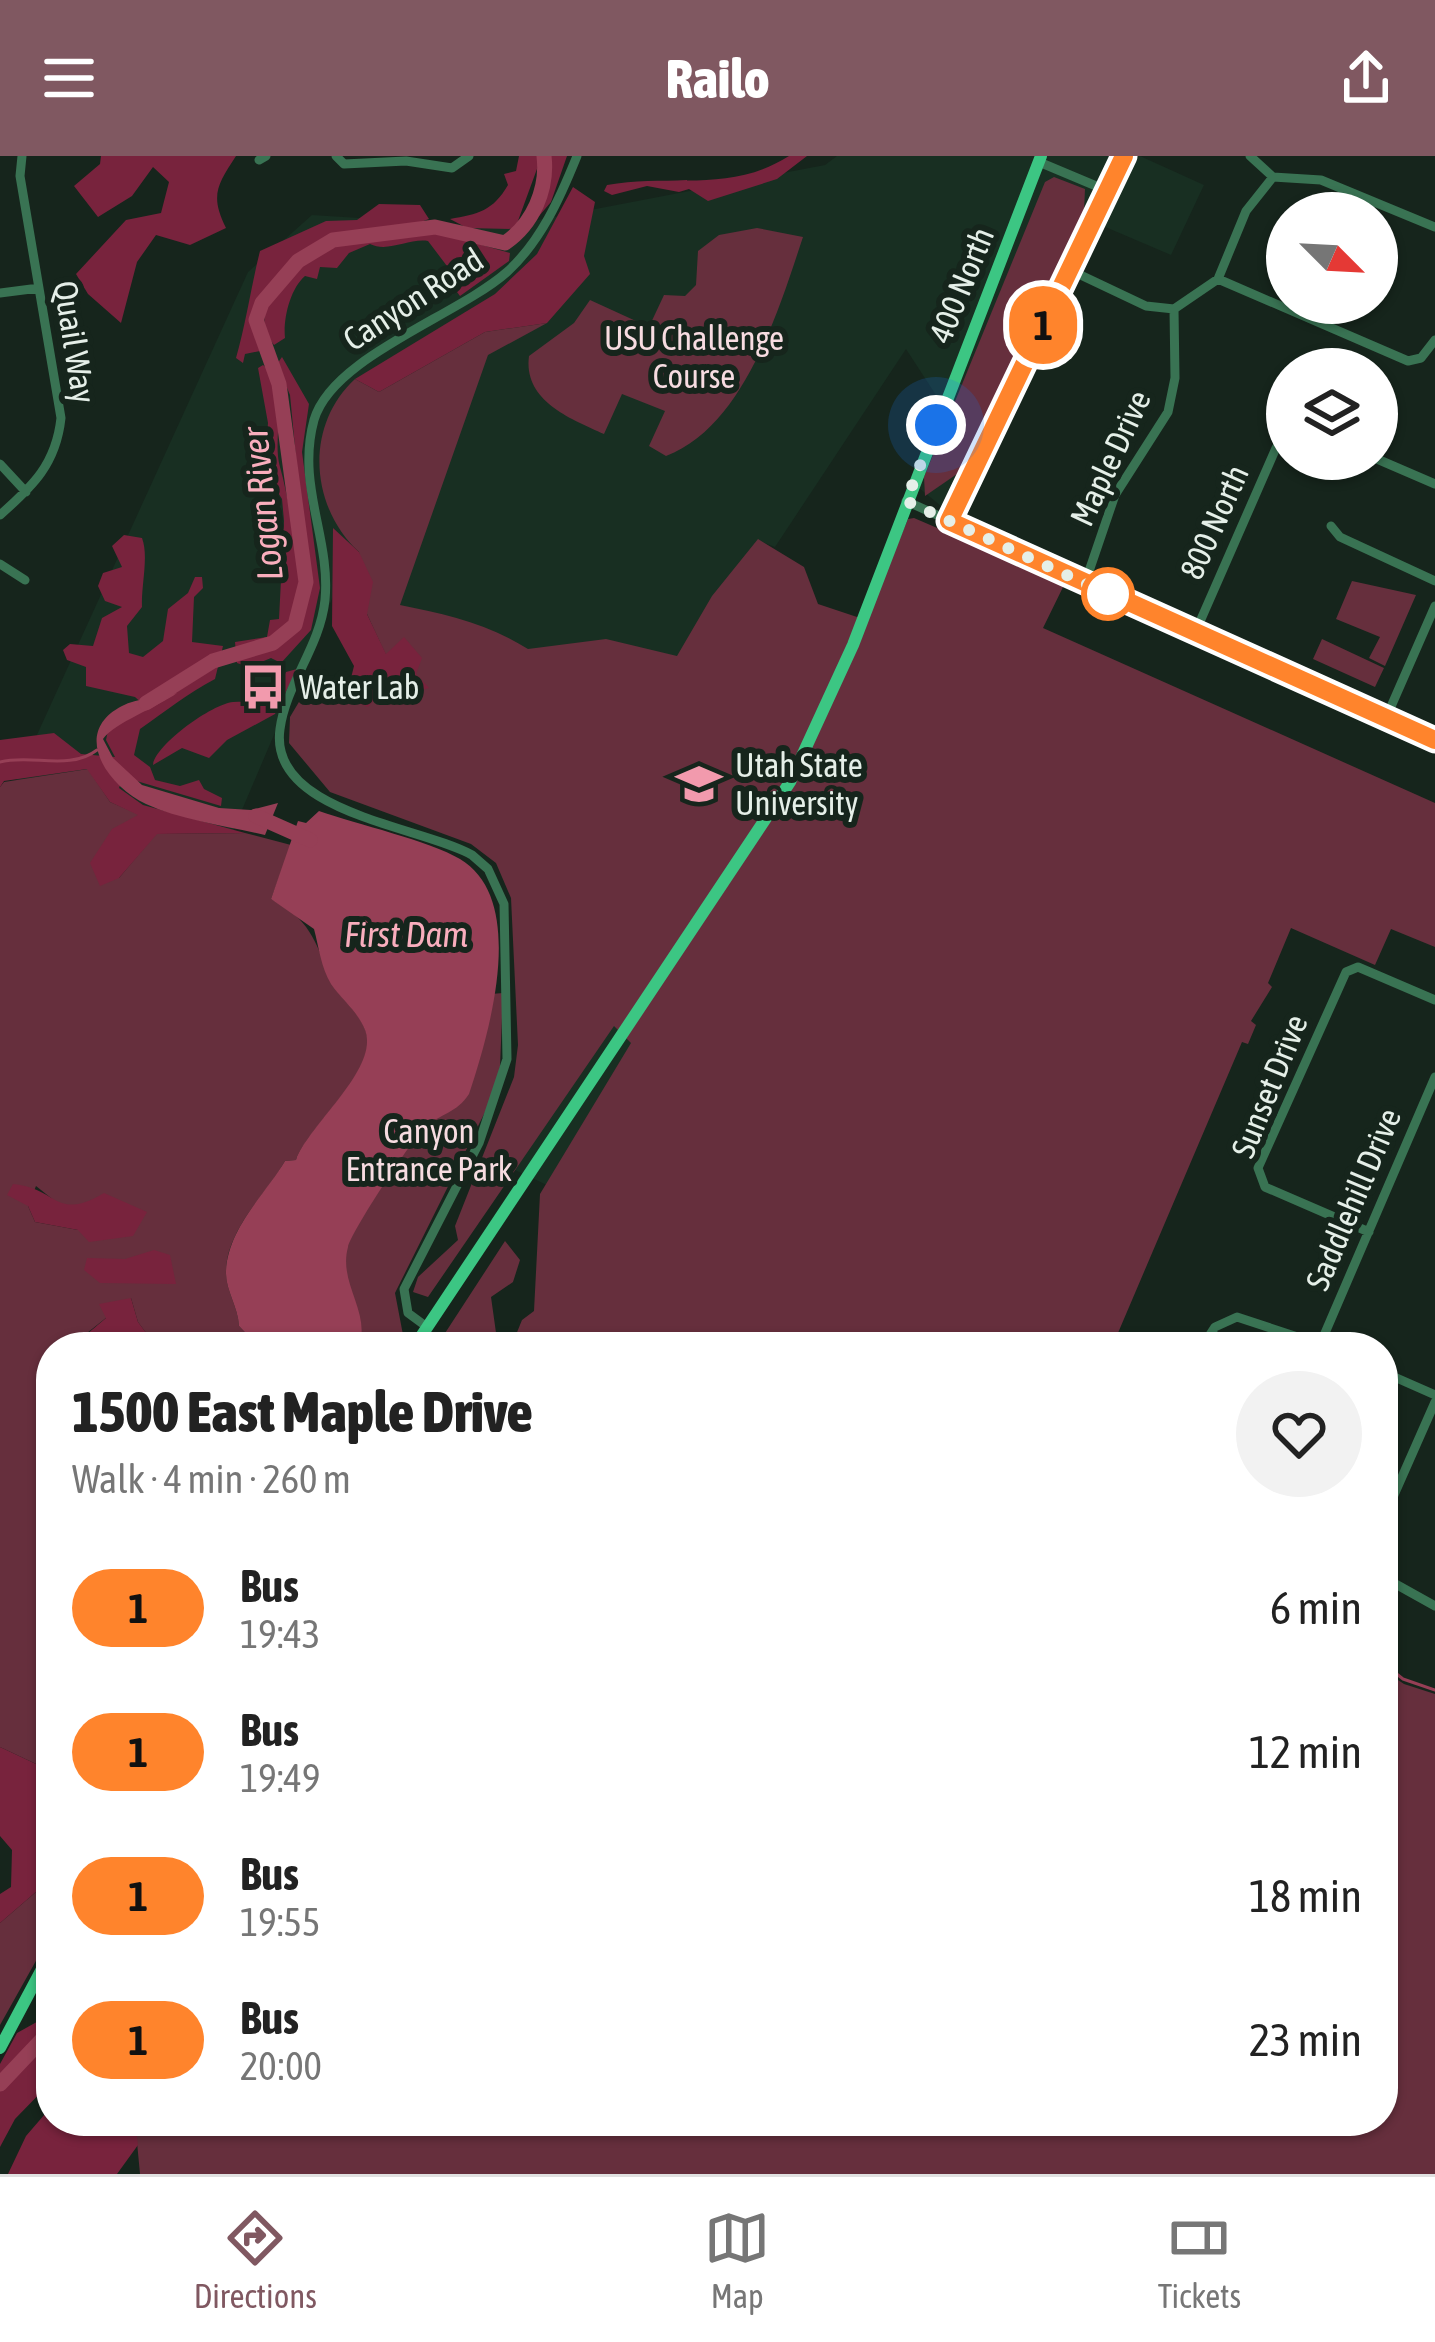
<!DOCTYPE html>
<html lang="en">
<head>
<meta charset="utf-8">
<style>
	:root { --surface:#fff; --page:#f2f2f2; --text:#222; --muted:#767676; --line:#e0e0e0; --accent:#805861 }
	body { margin:0; font-family:"Asap Condensed",sans-serif; background:var(--page); color:var(--text); height:100vh; display:flex; flex-direction:column; font-size:45px; white-space:nowrap }
	* { box-sizing:border-box; margin:0 }
	p { font-size:39px; color:var(--muted) }
	.icon { flex:none; width:66px; height:66px; fill:none; stroke:currentColor; stroke-width:2; stroke-linecap:round; stroke-linejoin:round }
	.map { position:relative; flex:1; overflow:hidden }
	.side { position:absolute; left:36px; top:1176px; width:1362px; height:804px; display:flex; flex-direction:column; background:var(--surface); border-radius:48px; box-shadow:0 3px 9px #0004 }
	.side>* { flex:none }
	.badge { padding:0 24px; border-radius:39px; font-size:42px; line-height:78px }
	.needle { width:78px; rotate:114deg }
	.tools { position:absolute; left:1266px; top:36px; display:grid; gap:24px }
	.tools a { display:grid; place-items:center; width:132px; height:132px; border-radius:50%; background:var(--surface); box-shadow:0 3px 9px #0004; font-size:60px }
	.you { position:absolute; width:60px; height:60px; margin:-30px; border:9px solid #fff; border-radius:50%; background:#1a73e8; box-shadow:0 0 0 18px #1a73e833 }
	.map>.badge { position:absolute; translate:-50% -50%; box-shadow:0 0 0 6px #fff }
	.round { display:grid; place-items:center; flex:none; width:126px; height:126px; border-radius:63px; background:var(--page) }
	.head { display:flex; align-items:center; justify-content:space-between; height:204px; padding:0 36px }
	h1 { font-size:57px; font-weight:800; line-height:90px }
	ul { padding:0; list-style:none }
	li { display:flex; align-items:center; gap:36px; height:144px; padding:0 36px }
	li div { flex:1 }
	li b { display:block; font-size:45px }
	li em { font-style:normal }
	li .badge { min-width:132px; font-weight:700; text-align:center }
	header { display:flex; justify-content:space-between; align-items:center; height:156px; padding:0 36px; background:var(--accent); color:#fff; font-size:54px; font-weight:800 }
	.tabs { display:flex; justify-content:space-around; align-items:center; height:168px; border-top:3px solid var(--line); background:var(--surface); font-size:33px; color:var(--muted) }
	.tabs a { display:grid; justify-items:center; gap:6px }
	.tabs .selected { color:var(--accent) }
	.map>svg:first-child { display:block }
</style>
</head>
<body>
<header><svg class="icon" aria-label="menu" viewBox="0 0 24 24"><path d="M4 6h16M4 12h16M4 18h16"/></svg>Railo<svg class="icon" aria-label="share" viewBox="0 0 24 24"><path d="M12 15V3M7 8l5-5 5 5M5 13v7h14v-7"/></svg></header>
<div class="map">
<svg width="1435" height="2018" viewBox="0 0 1435 2018">
	<rect width="100%" height="100%" fill="#16251c"/>
	<path fill="#182f22" d="M837,0H1118L948,347L941,350L919,332L947,256L906,193L775,391L757,384L1112,1191L615,1061L487,1001L597,692L380,595L363,370L230,682L265,697L308,788L0,660L248,116L312,59L501,71L825,9Z
		M1128,0H1140L1204,29L1171,99L1096,67Z"/>
	<path fill="#662f3d" fill-rule="evenodd" d="M1054,21L1085,33L1084,55L957,318L925,340L924,321L1045,26Z
		M757,72L803,81C779,153 744,271 666,300L649,290L665,255L622,238L604,278C571,263 523,245 529,200L574,167L590,144L649,171L664,139L685,140L696,129L698,95L719,79Z
		M547,167L488,199L400,449C445,458 489,468 528,493L606,483L677,500L712,440L758,383L804,411L818,448L866,464L908,363L914,362L1065,427L1043,472L1435,647V791L1391,773L1375,809L1291,772L1268,827L1272,831L1251,865L1256,869L1248,888L1242,886L1112,1191H511L522,1164L534,1155L540,1038L631,887L614,870L428,1141L413,1136L418,1121L458,1084L455,1070L514,921L518,889L511,742L496,707L471,688L330,636L289,587L290,561L315,519L345,532L346,542L379,537L384,543L386,499L367,458L359,396C310,351 304,270 355,223L379,236L485,176Z
		M1352,425L1416,439L1385,510L1369,502L1380,481L1336,463Z
		M1322,483L1384,512L1375,531L1313,503Z
		M88,613L110,646L140,659L119,722L156,678L245,677L291,689L271,743C309,763 315,783 330,822C337,842 360,855 366,876C379,915 308,970 296,1004L285,1005C266,1038 227,1073 226,1115C225,1134 238,1150 239,1170L259,1191H150L155,1189L138,1166L131,1142L87,1177L88,1191H51V1615L0,1591V631L4,626ZM36,1030L61,1050L79,1052L78,1074L35,1066L28,1050Z
		M503,837L500,911L492,942L395,1137L404,1184L399,1191H350L337,1095L491,838Z
		M505,1085L520,1104L513,1126L491,1141L498,1191H436Z
		M1383,1514L1404,1528L1435,1538V2018H140L135,1965H1383Z
		M51,1723V1778L0,1869V1767Z"/>
	<path fill="#78233d" d="M101,0H236C217,29 210,40 226,72L190,89L156,79L137,106L121,167L88,138L76,118L126,64L161,57L169,26L153,11L132,40L98,61L74,30L100,8Z
		M519,0H567L551,46L539,60L535,55L552,11L541,2L515,73L467,72L450,63C478,58 493,55 508,29L504,18L516,15Z
		M789,0H807L777,23L708,45L689,33L679,36L647,30L612,39L604,35L607,29C671,17 729,38 789,0Z
		M573,31L595,46L584,100L590,118L547,167L485,176L379,236L355,223L495,138L537,98Z
		M379,48L420,49L429,63L412,69L510,97L509,105L460,140L451,128L453,118L428,85C409,82 388,97 370,88L349,97L337,112L320,111L317,123L305,120C290,133 283,163 285,182L274,189C251,162 273,139 294,119L289,112C258,142 241,146 260,195L245,198L243,207L236,202C246,167 252,126 260,95L326,65L357,64Z
		M282,201L309,248L302,296L320,432L311,474L281,507L271,502L249,511L237,507L235,486L267,481L270,464L279,463L284,365L282,343L264,314L268,267L258,212L263,209C292,231 271,280 280,311C287,335 290,362 298,386L304,385L290,239L277,208Z
		M333,372L359,396L373,426L367,458L386,498L404,481L422,502L416,518L429,532L384,544L379,538L368,551L346,542L354,510L332,470Z
		M124,379L142,382C149,400 141,430 142,451L127,470L129,497L143,501L163,485L168,453L188,437L195,421H202L203,432L194,441L192,486L223,490L215,523C188,537 166,555 140,573L134,599L150,611L155,624L180,630L199,624L204,633L222,642L221,650L123,621L119,632L143,649L245,677L157,678L119,722L100,730L90,707L112,673L138,659L110,646L87,613L4,625L0,631V584L54,577L81,598L115,601L106,584L109,570L146,551L135,541L86,530V511L67,504L63,494L70,488L93,490L102,462L122,451L105,445L98,430L103,417L122,411L112,390Z
		M297,513L275,558L227,584L209,602L182,592L153,609C155,589 212,548 233,546C247,545 258,547 272,544L286,516Z
		M13,1028C58,1032 55,1066 104,1037L147,1056L133,1080L89,1086L78,1074L35,1066L28,1050L7,1039Z
		M154,1094L170,1099L176,1128L100,1127L84,1114L87,1102L125,1103Z
		M131,1142L138,1166L156,1190L140,1191L127,1183L112,1191H88L87,1178L106,1162L99,1148Z
		M0,1591L51,1615V1723L0,1767V1738L11,1731L12,1694L0,1680Z
		M51,1858V1926L15,1963L0,1991V1908L17,1877Z
		M51,1951V1965H135L138,1989L117,2018H8L26,1980Z"/>
	<path fill="#963f56" d="M177,537C158,551 114,567 103,583L113,602L142,629L219,652L251,654L278,647L265,679C227,670 181,664 146,648C106,629 71,576 122,550C137,542 160,541 177,537Z
		M319,655C356,668 430,685 460,703C529,744 489,878 469,938C457,957 440,958 425,971C413,982 351,1076 348,1091C338,1128 371,1155 359,1191H259L239,1170C238,1150 225,1134 226,1115C228,1072 266,1037 285,1005L296,1004C308,969 380,913 365,874C358,856 342,844 331,828C321,811 319,792 314,773L271,743L298,665L306,667Z"/>
	<g fill="none" stroke-linecap="round" stroke-linejoin="round">
		<path stroke="#963f56" stroke-width="3" d="M0,606C31,598 70,615 97,594
			M1383,1507L1403,1523L1435,1534"/>
		<path stroke="#963f56" stroke-width="15" d="M146,547L213,505L273,487L295,469L306,426L279,228L256,164L262,147L298,105L333,84L435,71L505,87C533,68 548,33 544,0
			M256,660L310,684
			M0,1928L51,1874"/>
		<path stroke="#397353" stroke-width="9" d="M336,0L344,8L406,5L452,12L469,0
			M1250,0L1273,21L1321,24L1435,71
			M259,4L266,0
			M1039,6L1108,35
			M1070,114L1146,150L1174,153
			M1218,123L1408,205L1421,202L1435,184
			M0,137L39,132
			M1377,303L1435,328
			M0,308L26,336
			M906,345L1435,584
			M0,359C33,330 56,308 61,262L20,20L22,0
			M949,365L1124,0
			M1331,370L1340,381L1435,425
			M0,408L25,424
			M1085,427L1115,339L1168,256L1175,222L1174,153L1218,123L1246,55L1273,21
			M1195,477L1276,292L1287,280
			M1386,562L1435,450
			M1369,1076L1265,1031L1258,1012L1346,816L1358,811L1435,844
			M427,1171L408,1157L404,1133L479,987L507,903L504,748L488,713L472,699C421,670 268,657 280,573C286,528 320,491 325,444C331,382 296,330 314,264C332,201 457,160 507,116C541,85 560,42 577,0
			M1202,1191L1215,1171L1237,1161L1328,1191
			M1319,1191L1435,921
			M1383,1216L1435,1239
			M1383,1364L1435,1246
			M1383,1421L1435,1450"/>
		<path stroke="#3cc683" stroke-width="12" d="M414,1191L790,626L853,489L1041,0
			M0,1892L51,1796"/>
	</g>
	<g fill="none" stroke-linecap="round" stroke-linejoin="round">
		<g stroke="#fff" stroke-width="27">
			<path id="line" d="M1124,0L949,365L1435,584"/>
		</g>
		<use href="#line" stroke="#ff842c" stroke-width="18"/>
		<path stroke="#e5efe8" stroke-width="12" stroke-dasharray="0 21.6" d="M936,269L906,345L1121,444L1108,438"/>
	</g>
	<defs>
		<g id="bus-bare" transform="scale(3.6)"><path d="M-5-6H5V4H4V6H2V4H-2V6H-4V4H-5ZM-3.5-4V0h7V-4ZM-3.5 1.2v1.5H-2V1.2ZM2 1.2v1.5H3.5V1.2Z" fill="#f29aad" stroke="#16251c" stroke-width="2.5" paint-order="stroke"/></g>
		<g id="university-bare" transform="scale(3.6)"><path d="M0-5L7-2L0 1L-7-2ZM-4 1L0 2.5L4 1V4Q0 6-4 4Z" fill="#f29aad" stroke="#16251c" stroke-width="2.5" paint-order="stroke"/></g>
	</defs>
	<g fill-rule="evenodd">
		<use href="#bus-bare" x="263" y="531"/>
		<use href="#university-bare" x="699" y="628"/>
	</g>
	<circle fill="#fff" stroke="#ff842c" stroke-width="6" cx="1108" cy="438" r="24"/>
	<g text-anchor="middle" stroke-width="12" stroke-linejoin="round" paint-order="stroke">
		<g font-size="33" fill="#e5efe8" stroke="#16251c">
			<text transform="translate(961 129) rotate(-68)" y="12">400 North</text>
			<text transform="translate(413 143) rotate(-33)" y="12">Canyon Road</text>
			<text transform="translate(75 186) rotate(81)" y="12">Quail Way</text>
			<text transform="translate(1110 302) rotate(-65)" y="12">Maple Drive</text>
			<text transform="translate(1214 366) rotate(-66)" y="12">800 North</text>
			<text transform="translate(1269 930) rotate(-68)" y="12">Sunset Drive</text>
			<text transform="translate(1353 1043) rotate(-67)" y="12">Saddlehill Drive</text>
		</g>
		<g font-size="33" fill="#f7dce1" stroke="#16251c">
			<text x="694" y="194">USU Challenge<tspan x="694" dy="38">Course</tspan></text>
			<text x="429" y="987">Canyon<tspan x="429" dy="38">Entrance Park</tspan></text>
		</g>
		<g font-size="33" fill="#e5efe8" stroke="#16251c" text-anchor="start">
			<text x="299" y="543">Water Lab</text>
			<text x="735" y="621">Utah State<tspan x="735" dy="38">University</tspan></text>
		</g>
		<g font-size="36" font-style="italic" fill="#f9aebd" stroke="#16251c">
			<text transform="translate(262 348) rotate(-96)" y="13">Logan River</text>
			<text x="406" y="791">First Dam</text>
		</g>
	</g>
</svg>
<div class="tools">
<a><svg class="needle" viewBox="-14 -14 28 28"><path d="M0-13l5 13h-10z" fill="#e53935"/><path d="M0 13l5-13h-10z" fill="#767676"/></svg></a>
<a><svg class="icon" aria-label="layers" viewBox="0 0 24 24"><path d="M12 4l9 5-9 5-9-5zM3 14l9 5 9-5"/></svg></a>
</div>
<div class="you" style="left:936px;top:269px"></div>
<b class="badge" style="left:1043px;top:169px;background:#ff842c;color:#111">1</b>
<section class="side">
<div class="head"><div><h1>1500 East Maple Drive</h1><p>Walk · 4 min · 260 m</p></div><a class="round"><svg class="icon" aria-label="heart" viewBox="0 0 24 24"><path d="M12 20l-8-8c-3-5 5-10 8-4 3-6 11-1 8 4z"/></svg></a></div>
<ul>
<li><span class="badge" style="background:#ff842c;color:#111">1</span><div><b>Bus</b><p>19:43</p></div><em>6 min</em></li>
<li><span class="badge" style="background:#ff842c;color:#111">1</span><div><b>Bus</b><p>19:49</p></div><em>12 min</em></li>
<li><span class="badge" style="background:#ff842c;color:#111">1</span><div><b>Bus</b><p>19:55</p></div><em>18 min</em></li>
<li><span class="badge" style="background:#ff842c;color:#111">1</span><div><b>Bus</b><p>20:00</p></div><em>23 min</em></li>
</ul>
</section>
</div>
<nav class="tabs">
<a class="selected"><svg class="icon" aria-label="directions" viewBox="0 0 24 24"><path d="M12 3l9 9-9 9-9-9zM9 14v-3h6M13 9l2 2-2 2"/></svg>Directions</a>
<a><svg class="icon" aria-label="map" viewBox="0 0 24 24"><path d="M3 6l6-2 6 2 6-2v14l-6 2-6-2-6 2zM9 4v14M15 6v14"/></svg>Map</a>
<a><svg class="icon" aria-label="tickets" viewBox="0 0 24 24"><path d="M3 7h18v10H3zM15 7v10"/></svg>Tickets</a>
</nav>
</body>
</html>
